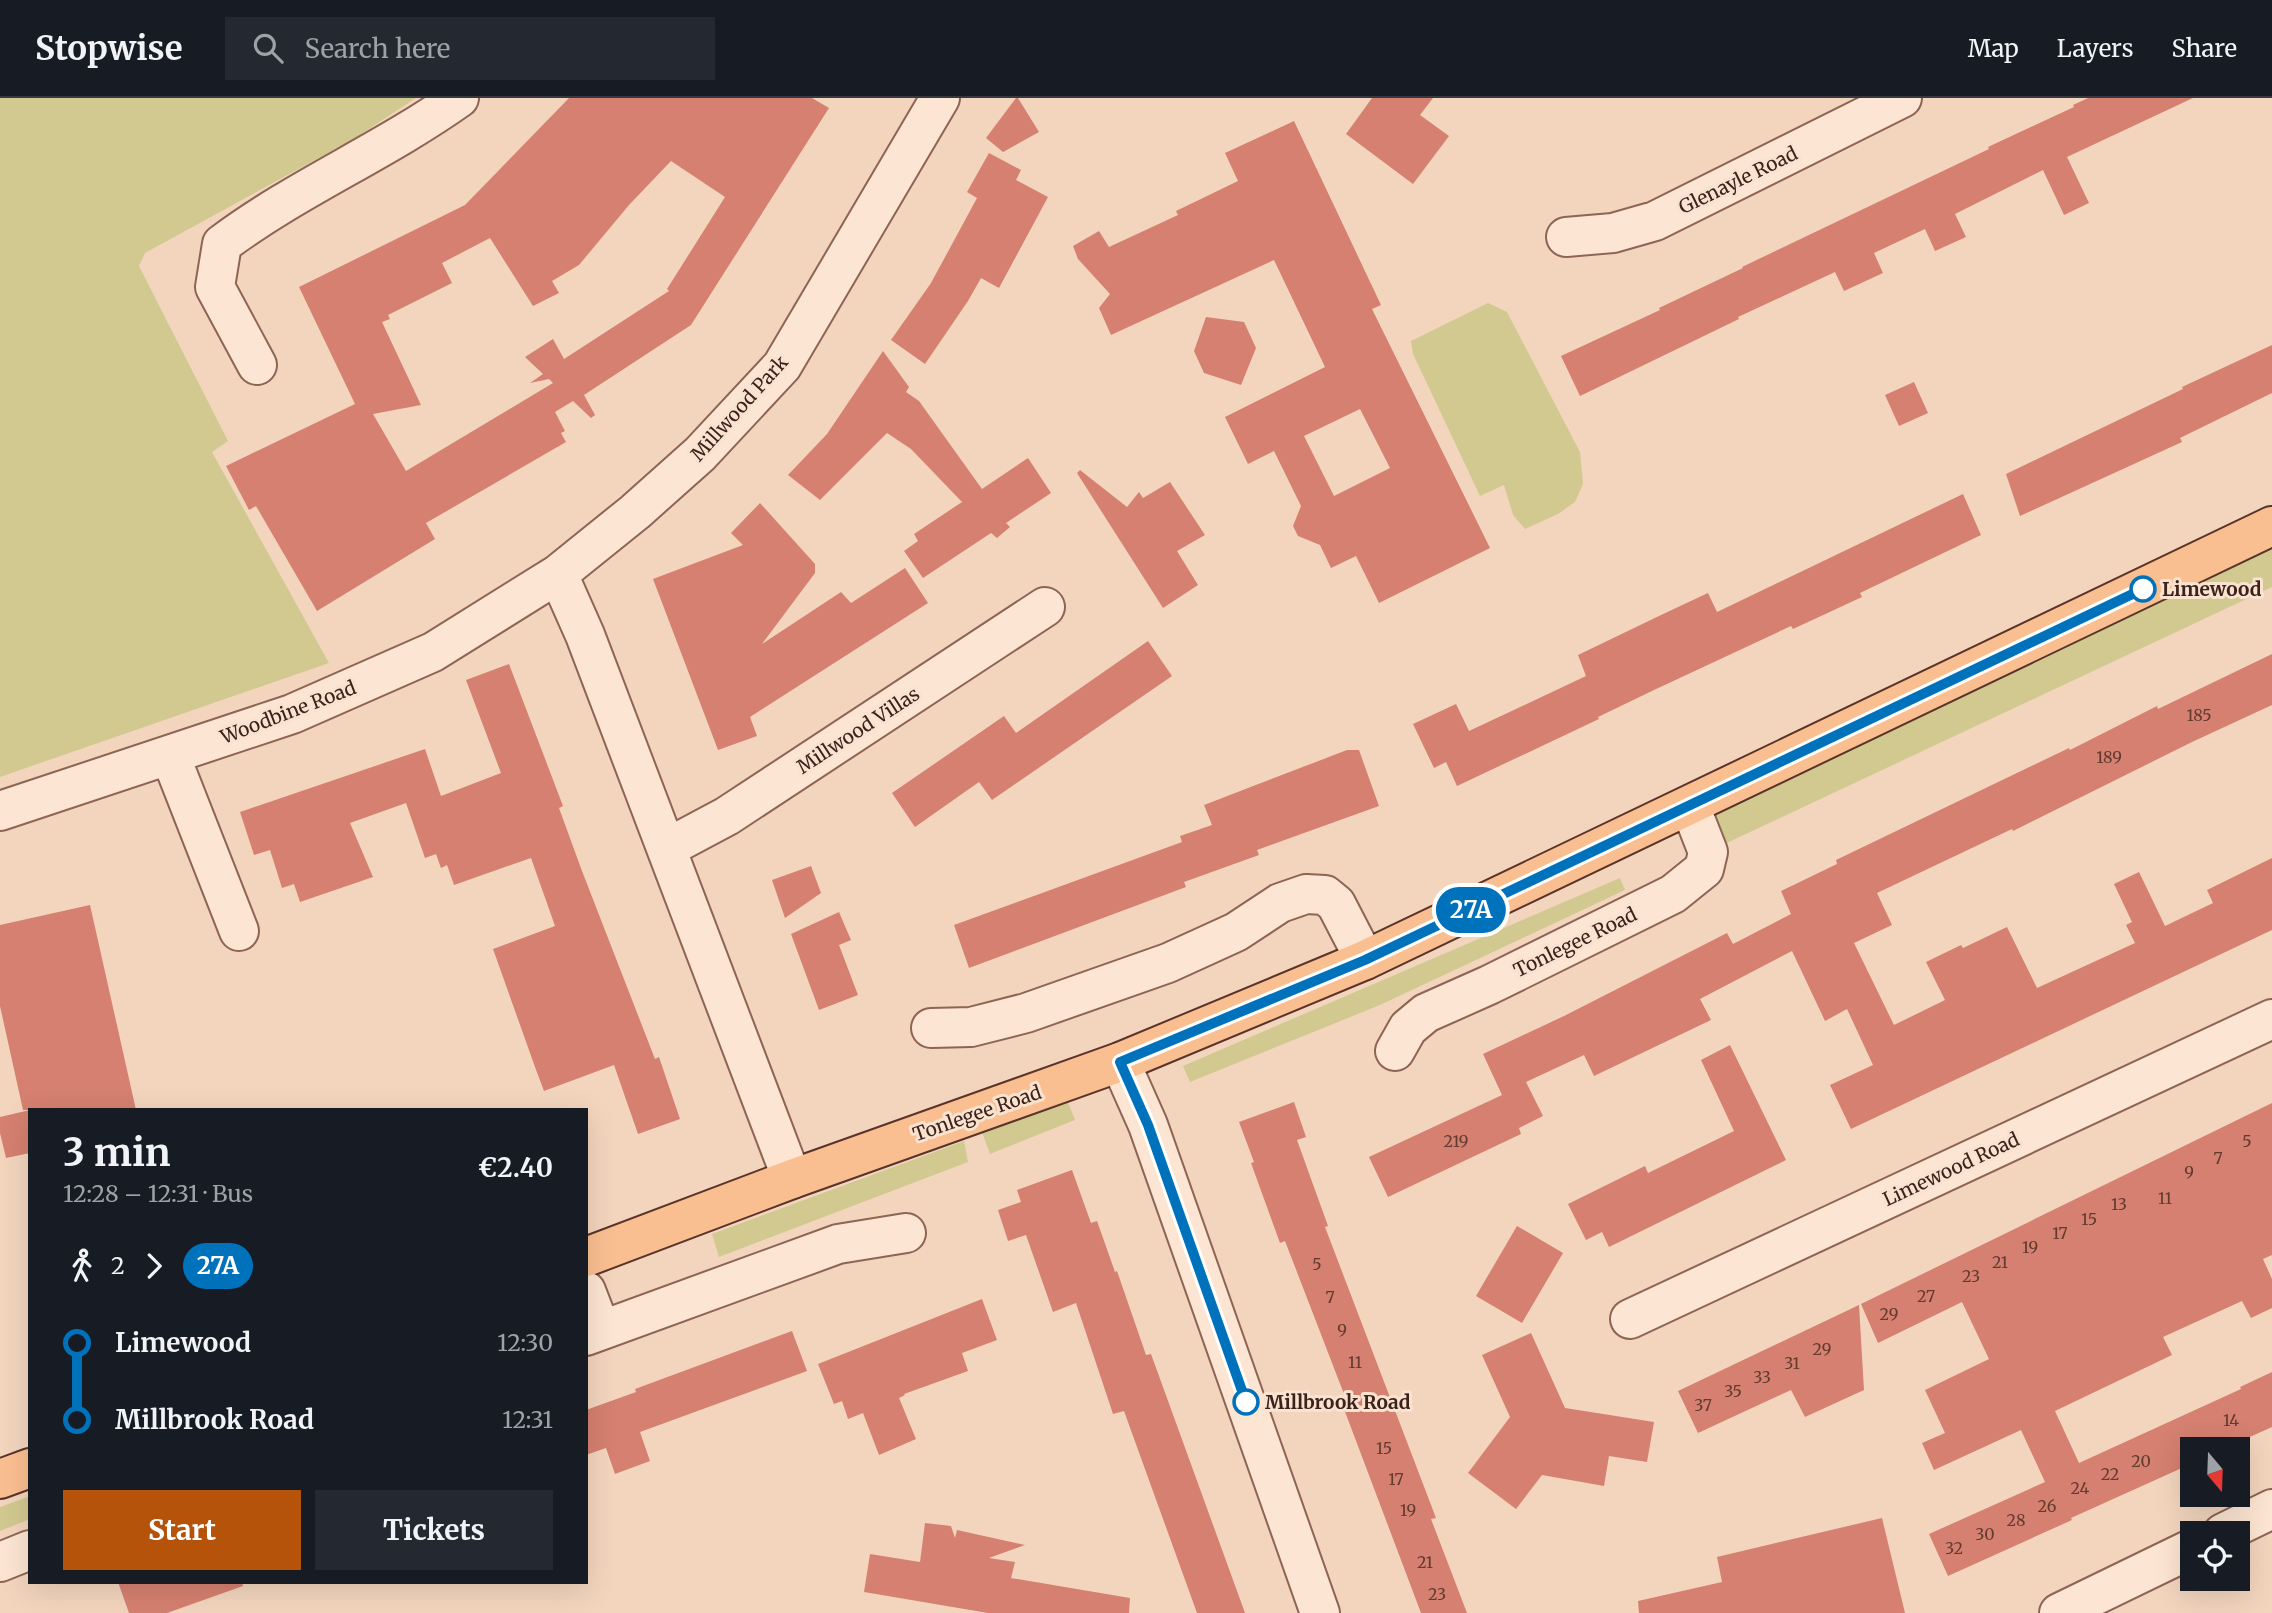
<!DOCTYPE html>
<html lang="en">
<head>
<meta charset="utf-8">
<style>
	:root { --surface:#171b24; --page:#242831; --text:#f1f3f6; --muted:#9ea1a6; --line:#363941; --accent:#b45309 }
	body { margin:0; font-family:Merriweather,serif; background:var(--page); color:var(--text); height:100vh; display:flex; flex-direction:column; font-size:26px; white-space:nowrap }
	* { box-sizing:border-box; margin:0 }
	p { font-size:23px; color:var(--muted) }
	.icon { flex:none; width:38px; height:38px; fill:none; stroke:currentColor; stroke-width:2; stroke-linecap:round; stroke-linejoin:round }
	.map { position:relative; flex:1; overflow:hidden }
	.panel { position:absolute; left:28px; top:1010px; width:560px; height:476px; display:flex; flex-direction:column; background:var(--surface); border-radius:0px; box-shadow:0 7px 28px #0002 }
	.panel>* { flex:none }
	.badge { padding:0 14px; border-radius:23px; font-size:24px; line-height:46px }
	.needle { width:46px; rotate:161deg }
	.buttons { position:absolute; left:2180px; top:1339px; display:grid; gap:14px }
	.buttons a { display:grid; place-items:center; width:70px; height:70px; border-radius:0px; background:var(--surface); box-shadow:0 7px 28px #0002; font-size:35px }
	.map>.badge { position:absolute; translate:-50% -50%; box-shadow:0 0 0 4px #fff }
	.legs { display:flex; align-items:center; gap:10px; height:77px; padding:0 35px; font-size:23px }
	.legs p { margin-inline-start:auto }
	.summary { display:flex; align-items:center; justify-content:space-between; height:119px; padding:0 35px }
	h1 { font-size:38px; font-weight:700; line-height:52px }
	.action { display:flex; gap:14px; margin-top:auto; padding:14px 35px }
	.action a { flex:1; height:80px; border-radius:0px; background:var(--accent); color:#fff; font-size:28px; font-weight:700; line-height:80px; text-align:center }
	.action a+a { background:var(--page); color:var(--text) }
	ul { padding:0 35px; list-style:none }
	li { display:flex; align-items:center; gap:24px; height:77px; font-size:26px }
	li i { display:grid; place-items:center; width:10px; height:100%; margin:0 9px; background:currentColor }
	li i::after { content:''; width:18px; height:18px; margin:-9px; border:5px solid; border-radius:50%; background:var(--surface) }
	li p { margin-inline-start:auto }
	li:first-child i { background:linear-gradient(#0000 50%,currentColor 0) }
	li:last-child i { background:linear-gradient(currentColor 50%,#0000 0) }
	header { display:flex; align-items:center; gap:42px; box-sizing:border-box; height:98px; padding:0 35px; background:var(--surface); border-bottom:2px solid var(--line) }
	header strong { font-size:33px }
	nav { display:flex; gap:38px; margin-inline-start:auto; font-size:24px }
	.search { width:490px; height:63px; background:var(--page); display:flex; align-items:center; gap:18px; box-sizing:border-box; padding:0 24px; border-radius:0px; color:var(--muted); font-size:26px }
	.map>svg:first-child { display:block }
</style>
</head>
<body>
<header>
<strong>Stopwise</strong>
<div class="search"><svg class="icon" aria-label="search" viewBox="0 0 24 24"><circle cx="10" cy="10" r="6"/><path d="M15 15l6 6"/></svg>Search here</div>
<nav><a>Map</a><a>Layers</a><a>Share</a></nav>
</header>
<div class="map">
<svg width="2272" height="1515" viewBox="0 0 2272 1515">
	<rect width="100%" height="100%" fill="#f3d5be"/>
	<path fill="#d2c991" d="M0,0H416L355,40L145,155L139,168L228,343L212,354L329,565L0,679Z
		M1488,205L1507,214L1580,354L1583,386L1575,404L1558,416L1525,431L1513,417L1504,387L1480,398L1413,256L1411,243Z
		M2272,428V489L1699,758L1696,705Z
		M1620,780L1625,792L1380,907L1190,984L1183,968Z
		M1061,986L1075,1022L990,1056L976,1018Z
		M964,1043L968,1064L719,1159L712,1136Z
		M30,1398V1421L0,1433V1409Z"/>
	<path fill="#d58070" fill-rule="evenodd" d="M569,0H812L829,10L691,227L584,297L595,317L591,320L573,303L555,314L565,333L561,335L566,344L426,425L435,441L317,513L256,408L249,412L226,368L355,306L299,189L465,107ZM671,63L725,99L667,191L669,193L564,261L553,241L525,259L543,276L530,285L549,281L553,285L406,373L373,316L421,307L382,224L390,221L388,217L452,185L442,165L490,140L533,208L559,195L552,183L579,167L629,107Z
		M1016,0H1018L1039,34L1003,54L986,40Z
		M1372,0H1433L1420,17L1449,38L1413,86L1346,36Z
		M2088,0H2193L2067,59L2089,105L2064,117L2043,72L1955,116L1966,139L1935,153L1925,131L1874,155L1883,175L1844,193L1835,174L1738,219L1739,221L1580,298L1561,258L1660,212L1659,210L1743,170L1742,169L1989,51L1988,49L2074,9L2073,7Z
		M1294,23L1381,207L1372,211L1490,450L1379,505L1356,458L1331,470L1320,447L1298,438L1293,428L1301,408L1274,353L1248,366L1225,319L1325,269L1274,162L1111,237L1099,210L1110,196L1078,161L1073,148L1099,133L1109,149L1178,117L1176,113L1238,83L1225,55ZM1360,311L1390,370L1334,398L1304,338Z
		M989,55L1021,72L1016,82L1048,99L999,190L981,180L968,203L925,266L891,242L931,185L977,100L967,94Z
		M1206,219L1244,224L1256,250L1241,287L1204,275L1194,253Z
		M2272,247V295L2180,340L2182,344L2020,418L2006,376L2183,291L2182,289Z
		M883,253L909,289L906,294L919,303L982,391L1028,360L1051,395L1006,425L1010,429L997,440L991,435L923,480L904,453L918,443L914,436L962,404L911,351L887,335L820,402L788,377L827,336Z
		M1914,284L1928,315L1899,328L1885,297Z
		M1080,372L1127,409L1139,394L1143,400L1170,384L1205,437L1177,453L1198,487L1163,510L1077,375Z
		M1963,396L1981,437L1860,495L1862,499L1793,531L1791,528L1654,592L1598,619L1599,621L1457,688L1446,664L1434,670L1413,626L1456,606L1469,633L1586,578L1578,557L1661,517L1708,495L1717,514Z
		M760,405L815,466V475L762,546L841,494L851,505L905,470L928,505L750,619L757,638L718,652L653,481L743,447L731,435Z
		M1148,543L1172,578L992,702L979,684L915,729L892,695L1004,618L1016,635Z
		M2272,556V607L2192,644L2013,733L2012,731L1877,795L1892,827L1854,845L1894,927L1945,902L1926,864L1961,847L1963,850L2007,829L2037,890L2135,845L2126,827L2132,824L2114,786L2139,774L2165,828L2213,805L2207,792L2272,760V832L1851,1031L1830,987L1873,967L1847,911L1825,923L1792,853L1700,901L1711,922L1594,978L1584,957L1526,984L1543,1018L1519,1030L1521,1036L1388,1099L1369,1059L1502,997L1483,956L1564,918L1727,835L1733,846L1791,816L1781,793L1837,766L1836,762L2069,650L2070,652L2157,608L2158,611Z
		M509,566L563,708L559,710L582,773L655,961L659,959L680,1021L638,1036L614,967L544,993L535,969L493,851L555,828L531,760L454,787L447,767L441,770L436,756L425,760L406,705L350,725L373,779L300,804L294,786L282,790L270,752L254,757L240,714L425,651L441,698L501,675L466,582Z
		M1347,652H1359L1379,708L1257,752L1259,757L1184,784L1186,789L969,870L954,827L1182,744L1180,738L1212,727L1204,707Z
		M811,768L821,795L785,820L772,782Z
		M90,807L136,1012H23L0,908V827Z
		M839,814L851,842L839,847L858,897L819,912L791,836Z
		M1730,947L1786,1062L1609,1149L1602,1134L1586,1142L1568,1106L1645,1068L1648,1075L1734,1033L1701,962Z
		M1294,1004L1306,1039L1297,1042L1328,1128L1325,1129L1436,1420L1431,1421L1467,1515H1421L1344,1311L1349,1309L1285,1143L1280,1145L1251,1065L1254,1064L1239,1024Z
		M2272,1005V1157L2263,1161L2272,1181V1210L2251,1220L2242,1203L2163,1239L2172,1257L2055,1313L2079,1365L2241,1291L2240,1289L2272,1274V1329L2223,1351H2193V1365L2071,1420L2072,1422L1948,1478L1929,1436L2045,1384L2021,1332L1934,1372L1922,1345L1945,1335L1925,1292L1989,1261L1962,1204L1878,1245L1861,1206Z
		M30,1012V1055L6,1060L0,1035V1019Z
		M1072,1072L1091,1125L1097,1123L1115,1174L1117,1173L1146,1257L1151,1256L1245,1515H1197L1124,1313L1113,1316L1076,1205L1053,1214L1026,1137L1008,1143L998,1112L1021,1104L1017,1092Z
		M1517,1128L1563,1155L1522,1225L1476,1198Z
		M982,1201L997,1242L962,1255L968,1273L904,1296L905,1297L899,1300L916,1341L879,1357L863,1315L848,1321L842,1303L834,1306L818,1266Z
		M1859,1207L1864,1292L1805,1319L1791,1292L1698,1335L1678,1293Z
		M792,1233L807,1273L640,1334L650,1363L615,1376L606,1350L586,1357V1312L636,1294L635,1291Z
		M1531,1235L1565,1310L1654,1324L1647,1364L1609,1358L1604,1388L1542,1377L1516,1411L1468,1375L1510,1319L1482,1257Z
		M1882,1420L1905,1515H1639L1638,1503L1722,1484L1717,1459Z
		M925,1425L951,1428L955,1440L957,1432L1025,1447L989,1460L1015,1464L1011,1480L1130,1500L1129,1515H988L864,1494L870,1456L920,1464Z
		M118,1484H242L243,1488L167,1515H129Z"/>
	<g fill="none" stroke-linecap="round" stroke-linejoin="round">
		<g stroke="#8d6455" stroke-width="42">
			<path id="minor" d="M1566,139L1613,135L1655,123L1902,0
				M257,267L215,189L222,146C297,90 383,54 459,0
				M558,476L585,537L792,1081
				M170,657L239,833
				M0,713L292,616L433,554L558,476L635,414L700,356L782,268L940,0
				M667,750L727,718L1045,509
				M931,930L971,929L1026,915L1168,865L1236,834L1280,805L1306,796L1325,797L1336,806L1365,862
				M1395,953L1408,930L1426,915L1489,887L1673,796L1704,771L1708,754L1690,708
				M1120,964L1148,1027L1320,1515
				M586,1193L601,1232
				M1630,1221L2272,921
				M586,1238L838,1146L906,1135
				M2223,1435L2272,1411
				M0,1464L30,1452
				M2059,1515L2193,1450"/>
		</g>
		<g stroke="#5a342a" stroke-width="42">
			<path id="major" d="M586,1159L792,1081L1120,964L1365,862L2272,428
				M0,1381L30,1370"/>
		</g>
		<use href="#minor" stroke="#fce5d2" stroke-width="38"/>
		<use href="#major" stroke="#fabf91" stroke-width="38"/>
	</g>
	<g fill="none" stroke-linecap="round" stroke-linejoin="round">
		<g stroke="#fff" stroke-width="16">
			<path id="line-1" d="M1246,1304L1148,1027L1120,964L1365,862L2143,491"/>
		</g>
		<use href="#line-1" stroke="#0072bc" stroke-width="10"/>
	</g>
	<g fill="#fff" stroke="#0072bc" stroke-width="3.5">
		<circle cx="2143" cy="491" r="12"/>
		<circle cx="1246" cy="1304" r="12"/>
	</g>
	<g text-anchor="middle" stroke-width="6" stroke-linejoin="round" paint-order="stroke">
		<g font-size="16" fill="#623a30">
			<text x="2199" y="623">185</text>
			<text x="2109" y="665">189</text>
			<text x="1456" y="1049">219</text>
			<text x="2247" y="1049">5</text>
			<text x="2218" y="1066">7</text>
			<text x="2189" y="1080">9</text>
			<text x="2165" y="1106">11</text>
			<text x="2119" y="1112">13</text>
			<text x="2089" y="1127">15</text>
			<text x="2060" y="1141">17</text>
			<text x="2030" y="1155">19</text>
			<text x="2000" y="1170">21</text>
			<text x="1317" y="1172">5</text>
			<text x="1971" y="1184">23</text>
			<text x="1926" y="1204">27</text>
			<text x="1330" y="1205">7</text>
			<text x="1889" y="1222">29</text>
			<text x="1342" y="1238">9</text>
			<text x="1822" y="1257">29</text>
			<text x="1355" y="1270">11</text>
			<text x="1792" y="1271">31</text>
			<text x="1762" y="1285">33</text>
			<text x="1733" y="1299">35</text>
			<text x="1703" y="1313">37</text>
			<text x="2231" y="1328">14</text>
			<text x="1384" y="1356">15</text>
			<text x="2141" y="1369">20</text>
			<text x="2110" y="1382">22</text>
			<text x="1396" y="1387">17</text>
			<text x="2080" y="1396">24</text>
			<text x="2047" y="1414">26</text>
			<text x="1408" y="1418">19</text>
			<text x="2016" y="1428">28</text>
			<text x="1985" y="1442">30</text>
			<text x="1954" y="1456">32</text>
			<text x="1425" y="1470">21</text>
			<text x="1437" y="1502">23</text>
		</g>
		<g font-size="19" fill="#3b221b" stroke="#f9e2cf">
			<text transform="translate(1738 82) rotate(-26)" y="7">Glenayle Road</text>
			<text transform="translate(739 310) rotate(-48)" y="7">Millwood Park</text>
			<text transform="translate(288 614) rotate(-21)" y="7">Woodbine Road</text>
			<text transform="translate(858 632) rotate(-33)" y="7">Millwood Villas</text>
			<text transform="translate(1575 844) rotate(-26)" y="7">Tonlegee Road</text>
			<text transform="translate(977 1015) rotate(-19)" y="7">Tonlegee Road</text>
			<text transform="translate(1951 1071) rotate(-25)" y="7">Limewood Road</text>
		</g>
		<g font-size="19" font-weight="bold" fill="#3b221b" stroke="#f9e2cf" text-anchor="start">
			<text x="2162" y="498">Limewood</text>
			<text x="1265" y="1311">Millbrook Road</text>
		</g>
	</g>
</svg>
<div class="buttons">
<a><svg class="needle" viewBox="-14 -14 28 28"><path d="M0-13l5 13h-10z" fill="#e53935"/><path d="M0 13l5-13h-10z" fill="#9ea1a6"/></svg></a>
<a><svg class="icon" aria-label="locate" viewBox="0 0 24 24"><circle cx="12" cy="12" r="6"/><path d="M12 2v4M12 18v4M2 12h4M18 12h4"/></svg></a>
</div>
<b class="badge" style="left:1471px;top:812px;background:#0072bc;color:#fff">27A</b>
<section class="panel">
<div class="summary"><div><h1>3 min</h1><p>12:28 – 12:31 · Bus</p></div><b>€2.40</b></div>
<div class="legs"><svg class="icon" aria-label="walk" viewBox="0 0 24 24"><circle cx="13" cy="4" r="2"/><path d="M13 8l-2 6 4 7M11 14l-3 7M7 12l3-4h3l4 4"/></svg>2<svg class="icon" aria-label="forward" viewBox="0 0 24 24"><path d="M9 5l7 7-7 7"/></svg><b class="badge" style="background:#0072bc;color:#fff">27A</b></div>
<ul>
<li><i style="color:#0072bc"></i><b>Limewood</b><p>12:30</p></li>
<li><i style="color:#0072bc"></i><b>Millbrook Road</b><p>12:31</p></li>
</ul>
<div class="action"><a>Start</a><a>Tickets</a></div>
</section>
</div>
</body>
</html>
